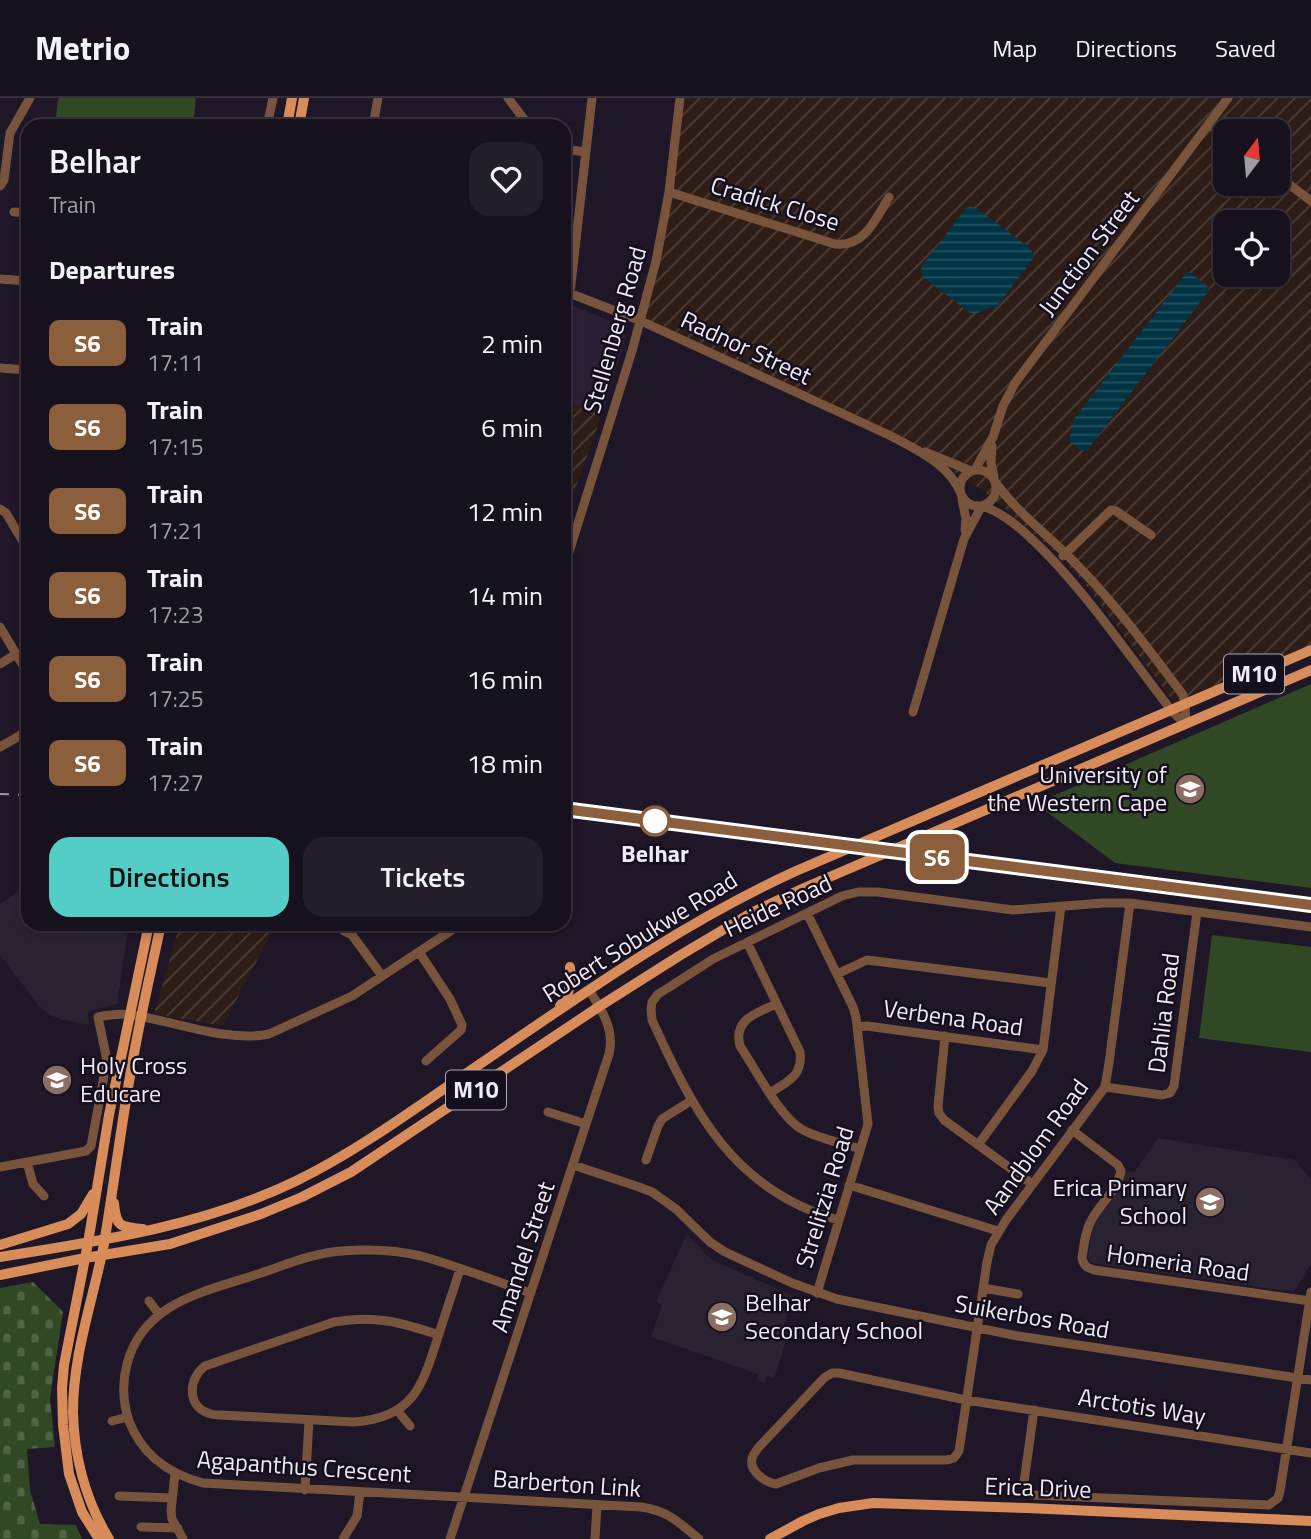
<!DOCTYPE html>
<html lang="en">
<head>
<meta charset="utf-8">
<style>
	:root { --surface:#17101d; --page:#241e2a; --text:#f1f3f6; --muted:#9e9da4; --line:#36303b; --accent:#54cdc6 }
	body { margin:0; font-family:"Titillium Web",sans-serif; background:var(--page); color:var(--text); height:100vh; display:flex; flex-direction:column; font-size:26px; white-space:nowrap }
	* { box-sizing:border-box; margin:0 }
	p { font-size:23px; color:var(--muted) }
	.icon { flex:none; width:38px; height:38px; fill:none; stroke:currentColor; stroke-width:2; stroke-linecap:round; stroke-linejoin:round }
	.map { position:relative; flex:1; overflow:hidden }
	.side { position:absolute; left:21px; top:21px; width:550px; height:812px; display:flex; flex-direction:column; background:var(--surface); border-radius:21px; box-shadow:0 4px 10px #0003,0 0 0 2px var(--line) }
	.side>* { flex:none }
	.badge { padding:0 14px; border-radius:10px; font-size:24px; line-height:46px }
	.needle { width:46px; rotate:16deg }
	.controls { position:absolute; left:1213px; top:21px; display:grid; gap:14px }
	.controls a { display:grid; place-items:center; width:77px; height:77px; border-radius:14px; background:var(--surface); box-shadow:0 4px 10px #0003,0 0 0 2px var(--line); font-size:35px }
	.map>.badge { position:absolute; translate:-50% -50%; box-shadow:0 0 0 4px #fff }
	h2 { padding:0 28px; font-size:26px; line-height:63px }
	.round { display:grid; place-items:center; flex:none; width:74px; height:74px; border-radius:21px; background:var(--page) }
	.overview { display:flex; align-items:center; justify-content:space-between; height:119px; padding:0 28px }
	h1 { font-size:33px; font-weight:600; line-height:52px }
	.primary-button { display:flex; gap:14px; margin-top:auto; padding:14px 28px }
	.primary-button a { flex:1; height:80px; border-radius:21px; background:var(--accent); color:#111; font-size:28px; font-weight:600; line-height:80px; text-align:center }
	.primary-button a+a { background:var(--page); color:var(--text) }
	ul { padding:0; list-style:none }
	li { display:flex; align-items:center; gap:21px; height:84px; padding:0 28px }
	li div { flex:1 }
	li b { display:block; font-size:26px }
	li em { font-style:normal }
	li .badge { min-width:77px; font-weight:700; text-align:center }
	header { display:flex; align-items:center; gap:42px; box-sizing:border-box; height:98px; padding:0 35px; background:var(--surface); border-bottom:2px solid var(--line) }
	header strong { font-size:33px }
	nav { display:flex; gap:38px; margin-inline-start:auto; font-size:24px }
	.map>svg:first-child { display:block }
</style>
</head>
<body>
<header>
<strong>Metrio</strong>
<nav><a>Map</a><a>Directions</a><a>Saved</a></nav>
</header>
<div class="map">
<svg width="1311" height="1441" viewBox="0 0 1311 1441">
	<defs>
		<pattern id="industrial-furrows" width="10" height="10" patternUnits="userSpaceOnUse" patternTransform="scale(1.75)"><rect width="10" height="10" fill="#2e1d16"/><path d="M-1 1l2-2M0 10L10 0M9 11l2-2" fill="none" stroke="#4d3e38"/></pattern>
		<pattern id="cemetery-stones" width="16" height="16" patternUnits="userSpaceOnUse" patternTransform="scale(1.75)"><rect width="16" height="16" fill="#314825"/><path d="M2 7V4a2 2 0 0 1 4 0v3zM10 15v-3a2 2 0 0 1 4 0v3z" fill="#4f6345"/></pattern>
		<pattern id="water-rules" width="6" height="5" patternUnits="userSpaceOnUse" patternTransform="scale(1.75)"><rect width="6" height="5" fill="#003444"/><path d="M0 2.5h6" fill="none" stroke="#265260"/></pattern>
	</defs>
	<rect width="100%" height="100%" fill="#1f1627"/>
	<path fill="#2a1f35" d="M564,204L620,227L626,238L602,316L564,302Z"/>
	<path fill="url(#industrial-furrows)" fill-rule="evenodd" d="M681,0H1311V551L1176,609L1173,603L1082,482L1053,452L997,404L979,390L951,372L910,348L641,224L657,164ZM1225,33H1278V86H1225ZM1225,124H1278V177H1225Z
		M564,302L602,316L567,414L564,413Z
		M180,826H276L223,928L154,916Z"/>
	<path fill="#2a2231" d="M28,787V826H129L117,906L88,913L89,927L60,921L50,917L39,908L0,857V806Z
		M1158,1040L1295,1062L1311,1082V1165L1294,1194L1092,1165L1088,1160L1092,1133L1097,1121L1122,1086L1124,1073L1134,1074Z
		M686,1137L712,1162L793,1198L783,1231L789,1233L774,1281L767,1278L765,1285L757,1282L758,1276L651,1239L662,1207L656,1204Z"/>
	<path fill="#314825" d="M58,0H196L193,28H55Z
		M1311,586V790L1115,765L1039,708V704Z
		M1212,837L1311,849V954L1199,940Z"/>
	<path fill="url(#cemetery-stones)" d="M33,1184L63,1214L50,1300L55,1349L27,1351L30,1392L40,1426L76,1427L82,1441H0V1190Z"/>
	<path fill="url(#water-rules)" d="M970,109L976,110L1030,150L1033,155V161L995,211L991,208L978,215H970L923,179L921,174L922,168L966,110Z
		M1187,174L1191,175L1209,190L1208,194L1088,351L1085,353L1081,352L1069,343L1074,321Z"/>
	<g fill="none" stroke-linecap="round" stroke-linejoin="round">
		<path stroke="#78543c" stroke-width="9" d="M508,0L529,28
			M1209,26L1225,38
			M267,28L273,0
			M373,28L378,0
			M564,51L586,54
			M1278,78L1311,103
			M0,88L4,82L10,35L30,0
			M669,94L835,146C864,150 876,121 889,99
			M14,114L28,115
			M0,181L28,183
			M564,193L641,223L889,337C915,351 950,366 961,396
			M570,195L592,0
			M0,270L28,272
			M992,348L991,365L994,379
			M925,354L971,373
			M960 390a18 18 0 1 1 36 0a18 18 0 1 1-36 0Z
			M975,372L993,339L1003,308L1015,285L1228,0
			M996,385C1019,417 1051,439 1078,468C1117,508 1150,553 1183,597L1185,606L1186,626
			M962,401L966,421L965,432
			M983,408C1008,417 1028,437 1047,456C1093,504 1130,559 1171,612L1185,626
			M0,411L6,415L28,452
			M1063,458L1111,412L1116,413L1151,437
			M564,470L632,253L656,163L669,94L680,0
			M0,529L28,576
			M0,566L16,556
			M913,614L964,441L981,409
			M0,649L28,633
			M1130,805L1109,965L1105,989L1006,1122L991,1147L987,1164L959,1353L954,1360L947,1362H853L819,1370L776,1386C766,1385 749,1373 752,1361C752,1358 757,1352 758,1350L824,1280L832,1275H839L966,1302L1311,1355
			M807,815L853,909L856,919L868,1026L817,1195
			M344,833L352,837L382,878
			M747,844L800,954C803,978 788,983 770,995
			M419,854L450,901L462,927L461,932L426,963
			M837,876L867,862L1051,885
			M776,906C757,915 733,921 740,948C755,970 780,1020 803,1032C820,1041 842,1045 860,1051
			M858,929L867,928L1043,952
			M945,938L938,1008L939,1015L944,1022L1032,1086
			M1105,989L1162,997L1170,995L1174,988L1197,814
			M548,1014L586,1026
			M1072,1032L1118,1067L1121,1073C1117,1092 1101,1105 1092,1121C1085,1133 1084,1147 1082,1160C1083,1167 1087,1170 1094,1172L1310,1203
			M978,1047L1032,973L1043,952L1061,808
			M646,1062L658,1028L662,1021L692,1002
			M27,1064L33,1086L44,1098
			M573,1067L639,1089L652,1094L676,1111L710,1144L725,1154L792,1185L837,1201L1018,1238L1311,1282
			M0,1069L81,1054L86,1053L91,1048L107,962L98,919C108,917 119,915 130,917C173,922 226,945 269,936L352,898L452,832
			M849,1087L998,1133
			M838,1122C733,1092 694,1014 652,922L651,911L652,904L658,896L668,890L713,861L842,798L858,794H878L1013,812L1103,805H1130L1311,829
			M983,1190L1018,1196
			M531,1195C494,1183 458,1168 421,1158C396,1152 367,1151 342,1153C312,1155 283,1168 255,1177C203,1194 143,1205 127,1266C122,1285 123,1305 129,1323C142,1357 169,1376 203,1385L641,1409C669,1413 678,1424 699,1441
			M149,1203L159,1216
			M439,1237C400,1224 375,1217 334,1224L205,1268C189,1280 186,1307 208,1315C212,1317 216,1317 220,1317L354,1324C413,1320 422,1289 438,1239C445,1216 453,1194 460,1171
			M397,1312L410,1328
			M1034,1312L1024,1384C1026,1391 1028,1394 1034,1397L1269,1407L1278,1400L1280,1393L1311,1194
			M112,1323L128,1319
			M175,1375L171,1413L172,1421L183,1441
			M305,1392L309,1322
			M119,1398L172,1400
			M141,1429L178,1430
			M343,1441L357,1418L360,1394
			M450,1441L609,956C615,932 602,912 589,892
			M595,1441L597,1407"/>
		<path stroke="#d78c59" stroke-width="10" d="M287,28L292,0
			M299,28L304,0
			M560,908C570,896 572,885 570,869
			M114,1105C116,1129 120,1129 143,1131
			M0,1147L68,1126L81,1116L93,1096
			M0,1159C101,1143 203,1128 296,1083C353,1055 406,1017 458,981C567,907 675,828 796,773L1311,552
			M0,1177L85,1160L170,1146L261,1116L302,1099L351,1074L600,908L679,858L753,814L804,790L1311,572
			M99,1441L82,1414L69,1376L63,1327L62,1290L64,1267L88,1145L109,1017L149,826
			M109,1441C86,1403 74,1358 73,1314C73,1256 93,1202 104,1146C114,1087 121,1027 132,967C140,920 151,873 161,826
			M770,1441L803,1423L819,1416L839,1410L873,1405L1027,1410L1311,1423"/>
		<path stroke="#9d96a3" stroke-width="2" stroke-dasharray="9 9" stroke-linecap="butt" d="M0,696L28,697
			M564,707L1311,803"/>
	</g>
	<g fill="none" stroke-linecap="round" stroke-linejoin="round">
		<g stroke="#fff" stroke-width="16">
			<path id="line" d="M564,711L1311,807"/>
		</g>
		<use href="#line" stroke="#8b5e3c" stroke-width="10"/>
	</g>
	<defs>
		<g id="university-disc" transform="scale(1.575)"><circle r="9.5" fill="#8d6e63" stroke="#150e1d"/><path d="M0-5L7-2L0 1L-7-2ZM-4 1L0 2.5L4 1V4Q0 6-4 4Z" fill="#fff"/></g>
		<g id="school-disc" transform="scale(1.575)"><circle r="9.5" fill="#8d6e63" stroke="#150e1d"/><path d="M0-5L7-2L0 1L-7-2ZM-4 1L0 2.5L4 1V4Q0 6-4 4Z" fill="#fff"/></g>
	</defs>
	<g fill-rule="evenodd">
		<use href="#university-disc" x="1190" y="691"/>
		<use href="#school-disc" x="57" y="982"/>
		<use href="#school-disc" x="1210" y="1104"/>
		<use href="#school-disc" x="722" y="1219"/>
	</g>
	<circle fill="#fff" stroke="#8b5e3c" stroke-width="3.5" cx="655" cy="723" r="14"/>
	<g text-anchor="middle" stroke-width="5" stroke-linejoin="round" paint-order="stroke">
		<g fill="#150e1d" stroke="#aea8b4" stroke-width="2">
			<rect x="1224" y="556.5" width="60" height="39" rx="5"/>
			<rect x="446" y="972.5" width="60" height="39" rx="5"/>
		</g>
		<g font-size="23" font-weight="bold" fill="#efeaf5">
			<text x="1254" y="584">M10</text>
			<text x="476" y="1000">M10</text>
		</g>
		<g font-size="24" fill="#efeaf5" stroke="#150e1d">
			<text transform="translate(775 106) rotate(17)" y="8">Cradick Close</text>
			<text transform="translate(1089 155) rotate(-53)" y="8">Junction Street</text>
			<text transform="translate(615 232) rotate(-74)" y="8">Stellenberg Road</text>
			<text transform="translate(746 250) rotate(25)" y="8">Radnor Street</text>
			<text transform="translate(778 808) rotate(-25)" y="8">Heide Road</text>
			<text transform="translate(640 839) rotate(-32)" y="8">Robert Sobukwe Road</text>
			<text transform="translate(1164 915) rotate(-83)" y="8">Dahlia Road</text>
			<text transform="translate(953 920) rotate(8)" y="8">Verbena Road</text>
			<text transform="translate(1036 1049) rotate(-54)" y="8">Aandblom Road</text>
			<text transform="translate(825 1099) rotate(-73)" y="8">Strelitzia Road</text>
			<text transform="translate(523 1159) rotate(-72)" y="8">Amandel Street</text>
			<text transform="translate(1178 1165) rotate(8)" y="8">Homeria Road</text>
			<text transform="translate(1032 1219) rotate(10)" y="8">Suikerbos Road</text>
			<text transform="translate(1142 1309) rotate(9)" y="8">Arctotis Way</text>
			<text transform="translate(304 1369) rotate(4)" y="8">Agapanthus Crescent</text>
			<text transform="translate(567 1386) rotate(4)" y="8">Barberton Link</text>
			<text transform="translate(1038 1390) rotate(2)" y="8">Erica Drive</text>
		</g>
		<g font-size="24" fill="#efeaf5" stroke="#150e1d" text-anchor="end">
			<text x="1167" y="685">University of<tspan x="1167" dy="28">the Western Cape</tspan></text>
			<text x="80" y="976" text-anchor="start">Holy Cross<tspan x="80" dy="28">Educare</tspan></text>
			<text x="1187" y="1098">Erica Primary<tspan x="1187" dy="28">School</tspan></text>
			<text x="745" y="1213" text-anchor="start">Belhar<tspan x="745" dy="28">Secondary School</tspan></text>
		</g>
		<g font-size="24" font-weight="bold" fill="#efeaf5" stroke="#150e1d">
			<text x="655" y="764">Belhar</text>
		</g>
	</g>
</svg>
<div class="controls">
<a><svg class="needle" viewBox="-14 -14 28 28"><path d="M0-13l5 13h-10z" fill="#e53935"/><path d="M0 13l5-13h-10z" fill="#9e9da4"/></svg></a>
<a><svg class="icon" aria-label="locate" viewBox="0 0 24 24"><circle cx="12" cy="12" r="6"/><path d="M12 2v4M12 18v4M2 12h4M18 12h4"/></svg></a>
</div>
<b class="badge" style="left:937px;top:759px;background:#8b5e3c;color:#fff">S6</b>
<section class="side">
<div class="overview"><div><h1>Belhar</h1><p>Train</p></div><a class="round"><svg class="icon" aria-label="heart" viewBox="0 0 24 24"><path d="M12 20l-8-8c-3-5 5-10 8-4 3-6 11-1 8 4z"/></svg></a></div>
<h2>Departures</h2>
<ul>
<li><span class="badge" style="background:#8b5e3c;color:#fff">S6</span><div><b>Train</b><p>17:11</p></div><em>2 min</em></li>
<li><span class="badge" style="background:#8b5e3c;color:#fff">S6</span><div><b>Train</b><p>17:15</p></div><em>6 min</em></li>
<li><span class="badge" style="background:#8b5e3c;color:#fff">S6</span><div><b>Train</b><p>17:21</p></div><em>12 min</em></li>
<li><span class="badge" style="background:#8b5e3c;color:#fff">S6</span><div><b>Train</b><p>17:23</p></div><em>14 min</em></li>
<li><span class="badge" style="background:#8b5e3c;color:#fff">S6</span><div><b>Train</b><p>17:25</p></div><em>16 min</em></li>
<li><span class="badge" style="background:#8b5e3c;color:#fff">S6</span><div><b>Train</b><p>17:27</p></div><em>18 min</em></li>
</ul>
<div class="primary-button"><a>Directions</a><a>Tickets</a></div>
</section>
</div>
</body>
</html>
